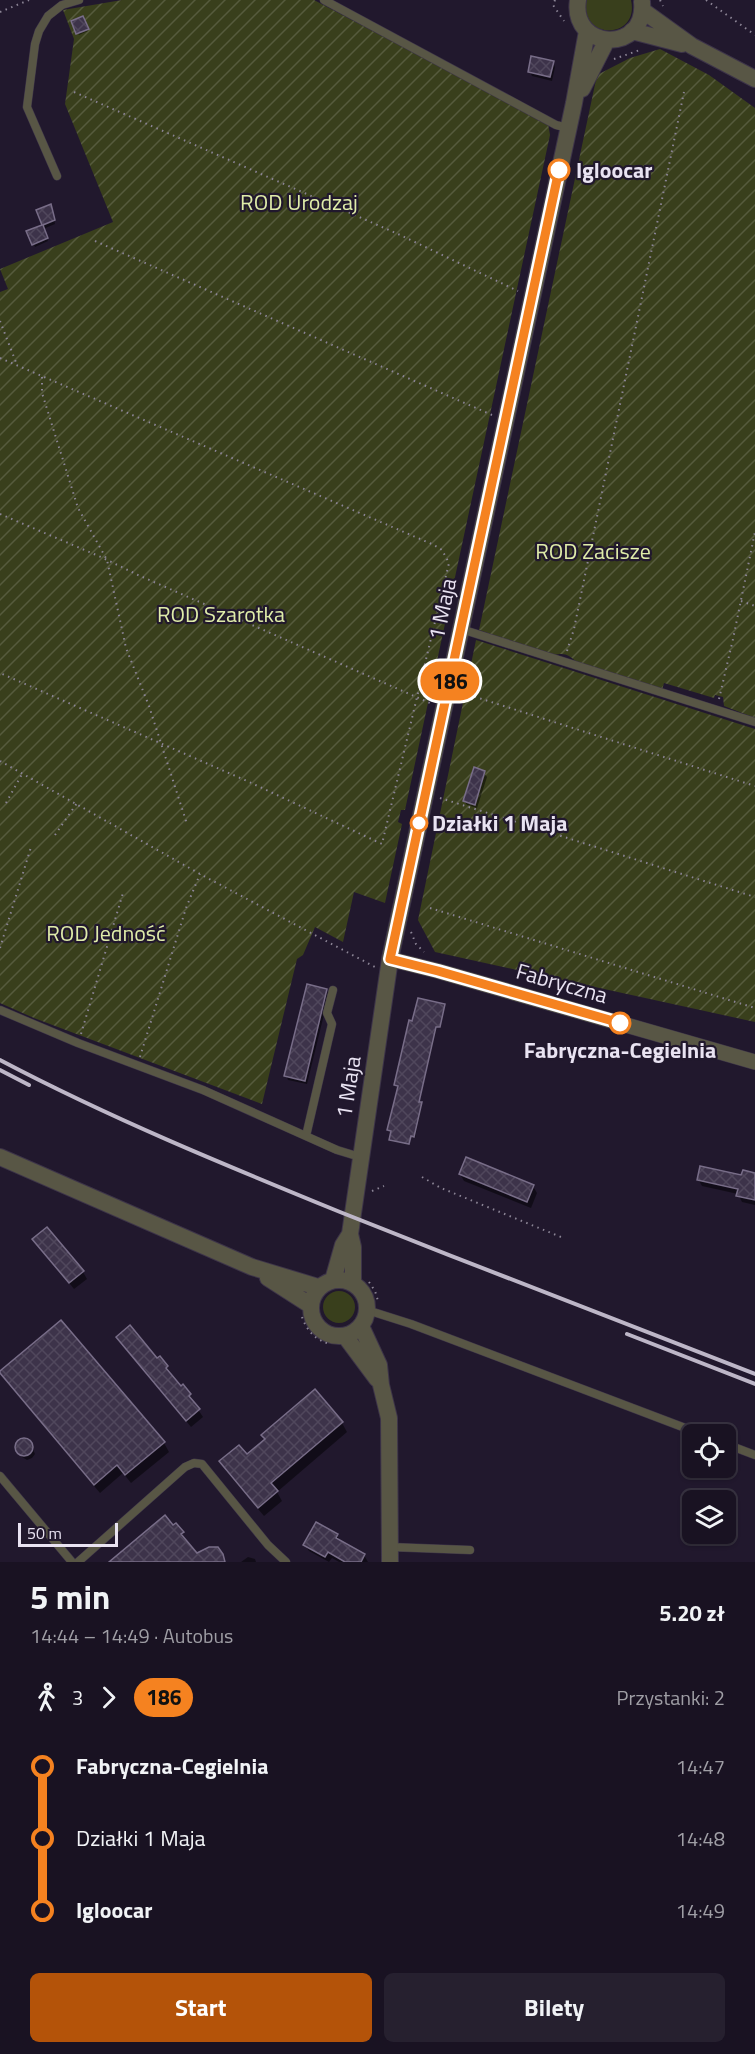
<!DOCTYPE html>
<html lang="pl">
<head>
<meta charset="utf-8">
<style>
	:root { --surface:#191222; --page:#26202f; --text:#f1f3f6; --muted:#9f9ea5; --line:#373240; --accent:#b45309 }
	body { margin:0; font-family:"Titillium Web",sans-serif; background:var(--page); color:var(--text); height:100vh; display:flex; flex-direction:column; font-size:22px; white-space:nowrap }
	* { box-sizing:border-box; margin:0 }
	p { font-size:20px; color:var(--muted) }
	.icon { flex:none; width:33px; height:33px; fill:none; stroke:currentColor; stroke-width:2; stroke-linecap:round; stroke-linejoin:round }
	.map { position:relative; height:1562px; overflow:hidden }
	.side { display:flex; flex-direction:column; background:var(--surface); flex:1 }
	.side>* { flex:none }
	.badge { padding:0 12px; border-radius:20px; font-size:21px; line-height:39px }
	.controls { position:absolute; left:682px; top:1424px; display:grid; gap:12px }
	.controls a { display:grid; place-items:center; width:54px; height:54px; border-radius:9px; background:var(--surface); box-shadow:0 2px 4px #0004,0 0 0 2px var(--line); font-size:30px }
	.scale { position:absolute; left:18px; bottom:15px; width:100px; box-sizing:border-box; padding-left:6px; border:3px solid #e9e3f2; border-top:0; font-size:16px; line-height:21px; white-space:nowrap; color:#e9e3f2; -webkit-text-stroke:4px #21182d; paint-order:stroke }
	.map>.badge { position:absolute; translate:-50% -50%; box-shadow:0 0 0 3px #fff }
	.legs { display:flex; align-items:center; gap:9px; height:66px; padding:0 30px; font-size:20px }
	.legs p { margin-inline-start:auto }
	.overview { display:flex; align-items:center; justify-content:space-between; height:102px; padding:0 30px }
	h1 { font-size:33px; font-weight:700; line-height:45px }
	.action { display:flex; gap:12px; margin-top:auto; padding:12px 30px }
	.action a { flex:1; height:69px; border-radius:9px; background:var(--accent); color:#fff; font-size:24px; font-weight:700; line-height:69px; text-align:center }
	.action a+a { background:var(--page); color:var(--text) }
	ul { padding:0 30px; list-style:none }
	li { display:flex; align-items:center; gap:21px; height:72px; font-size:22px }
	li i { display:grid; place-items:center; width:9px; height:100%; margin:0 8px; background:currentColor }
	li i::after { content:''; width:15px; height:15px; margin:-8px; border:4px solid; border-radius:50%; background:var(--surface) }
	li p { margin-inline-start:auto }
	li:first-child i { background:linear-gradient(#0000 50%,currentColor 0) }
	li:last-child i { background:linear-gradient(currentColor 50%,#0000 0) }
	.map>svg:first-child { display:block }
</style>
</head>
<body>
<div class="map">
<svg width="755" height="1562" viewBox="0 0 755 1562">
	<defs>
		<pattern id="garden-furrows" width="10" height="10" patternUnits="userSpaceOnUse" patternTransform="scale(1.5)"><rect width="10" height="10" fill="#393f1c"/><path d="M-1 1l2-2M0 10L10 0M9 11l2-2" fill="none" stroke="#565b3d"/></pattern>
		<pattern id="building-cross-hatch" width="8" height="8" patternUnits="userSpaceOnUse" patternTransform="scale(1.5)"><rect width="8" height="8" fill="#3d334a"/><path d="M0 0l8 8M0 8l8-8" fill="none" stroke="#50475c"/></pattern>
	</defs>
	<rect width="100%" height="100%" fill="#21182d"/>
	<path fill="#393f1c" d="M586,0H631C640,40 579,41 586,0Z
		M323 1307a16 16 0 1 1 32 0a16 16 0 1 1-32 0Z"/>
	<path fill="url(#garden-furrows)" d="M122,0H314L548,123L550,135L405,810H401L398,822L402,824L385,903L354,892L343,942L315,927L303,955L297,959L262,1104L34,1018L0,1003V292L8,289L0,269L113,222L65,104L74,39L63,10Z
		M660,49L709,75L755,108V718L724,706L723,697L715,695L714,698L664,683L662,690L577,663C569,654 563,652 552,656L479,630L597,75L630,58Z
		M476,640L755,729V1022L435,952L418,920Z"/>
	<path fill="#0007" d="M83,18L88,31L79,35L73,22Z
		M553,62L555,67L552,81L532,76L530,72Z
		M52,209L55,224L43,229L48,241L35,247L28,232L44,226L38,211Z
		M484,773L487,777L477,808L467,805L464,801Z
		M326,990L329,994L307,1084L288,1080L286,1075Z
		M444,1005L440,1028L437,1027L419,1103L422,1105L415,1138L411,1137L409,1145L391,1141L392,1132L389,1130L399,1087L395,1084L414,1023Z
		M460,1174L533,1186L537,1193L531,1208L464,1181Z
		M755,1174V1205L742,1202L738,1194L702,1186L698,1179L743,1177Z
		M34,1239L83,1272L87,1279L74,1289Z
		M118,1338L167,1367L171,1373L169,1375L181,1388L190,1395L194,1401L193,1402L203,1417L191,1427Z
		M1,1372L164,1443L169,1452L131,1483L123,1473L100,1493L6,1381Z
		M315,1391L342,1423L347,1432L277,1492L282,1501L264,1516L226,1471L221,1462L247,1456Z
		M25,1440L30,1443L35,1454L32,1458L27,1460L22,1457L17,1447L20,1442Z
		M337,1535L341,1542L364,1555L368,1562H339L332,1558L329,1562L309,1551L305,1545Z
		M248,1557L255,1559L256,1562H241Z"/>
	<path fill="url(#building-cross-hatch)" stroke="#786d88" stroke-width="1.5" d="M83,16L89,29L76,34L71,21Z
		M531,56L554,61L550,77L528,72Z
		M51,204L55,220L43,225L48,238L32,245L26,231L42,225L36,210Z
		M474,767L485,771L475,805L463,801Z
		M307,984L327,989L305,1081L284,1076Z
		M418,998L445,1004L440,1027H436L419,1102H422L414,1137L411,1136L409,1144L389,1140L391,1131L387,1130L398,1086L394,1085L409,1020L412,1021Z
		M466,1157L534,1185L527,1202L459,1174Z
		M700,1166L741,1175L743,1170L755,1173V1200L736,1196L738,1189L697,1180Z
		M47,1227L84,1271L69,1283L32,1239Z
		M61,1320L165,1442L125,1475L117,1465L94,1485L0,1373V1371Z
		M130,1325L157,1358L160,1356L168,1366L166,1368L181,1386L183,1384L191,1394L189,1396L200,1409L186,1421L116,1337Z
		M315,1389L343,1422L271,1483L278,1491L258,1508L219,1461L239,1445L247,1454L265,1439L261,1435Z
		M15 1447a9 9 0 1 1 18 0a9 9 0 1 1-18 0Z
		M165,1515L173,1525L176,1523L184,1532L181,1534L197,1553L209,1547H218L223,1554L225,1562H109Z
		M316,1522L338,1534L336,1538L365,1554L361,1562H345L328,1552L325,1557L303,1545Z"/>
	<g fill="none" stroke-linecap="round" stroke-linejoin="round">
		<g stroke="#3d3449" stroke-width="9">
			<path id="service" d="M324,0L556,125L568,128
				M57,176L27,107L35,44L39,31L48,16L62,5L79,0
				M461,629L755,722
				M0,1010L78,1043L203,1090L337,1150L360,1157
				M306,1136L332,1024L327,1013L333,990
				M367,1310L411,1324L701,1434
				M726,1444L755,1455
				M0,1476L72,1562
				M390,1547L470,1550
				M78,1562L185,1467L194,1463L202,1464L268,1545L286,1562"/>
		</g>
		<g stroke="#3d3449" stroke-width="16">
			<path id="minor" d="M390,959L438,971L755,1062"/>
		</g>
		<g stroke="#3d3449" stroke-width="18">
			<path id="tertiary" d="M578,0C570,51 647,54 642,2
				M642,10L692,46L755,79
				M632,31L682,44
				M582,89L607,40
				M0,1157L252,1267L318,1287
				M350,1234L353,1247V1283
				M268,1278L310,1305
				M311 1308a28 28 0 1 1 56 0a28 28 0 1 1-56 0Z
				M333,1280L343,1245L350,1234L390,959L574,103L587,31
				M361,1326L379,1365L381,1385L389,1418L390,1562
				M345,1336L377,1379"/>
		</g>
		<path stroke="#8c8596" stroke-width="2" stroke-dasharray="1.5 4.5" stroke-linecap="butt" d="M555,0L553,5L564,21
			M660,0L663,6
			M706,0L755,35
			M0,12L29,0
			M614,59L640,50
			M74,92L398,234L518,291
			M95,241L492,415
			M0,321L17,365
			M0,358L434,545L442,550L449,563L382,844L247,781L0,673
			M42,377V393L78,508L107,560L126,648L149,706L187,824
			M0,514L101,557L138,575L430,703
			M741,601L755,606
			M567,651L574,629L684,92
			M463,693L755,786
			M719,699L733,639L755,532
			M0,761L200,874L375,967
			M440,798L755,897
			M6,803L22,774
			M55,835L77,803
			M430,908L755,1008
			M411,932L416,944L424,952
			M0,948L31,847
			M81,1034L123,893
			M140,1057L186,908L200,874
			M422,1177L441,1188L561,1237L560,1239
			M372,1191L384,1186
			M369,1282L375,1291L378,1301
			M302,1317C307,1331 316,1341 331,1344"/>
		<use href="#service" stroke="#585645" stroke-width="8"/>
		<use href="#minor" stroke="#585645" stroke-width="15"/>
		<use href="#tertiary" stroke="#585645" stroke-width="16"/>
		<path stroke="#bdb6c7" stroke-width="4" d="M0,1060C110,1118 225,1165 340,1212C478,1267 617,1320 755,1374
			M0,1070L29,1085
			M627,1334L755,1384"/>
	</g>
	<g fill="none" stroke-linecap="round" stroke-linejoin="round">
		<g stroke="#fff" stroke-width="14">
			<path id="line-1" d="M559,170L390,959L438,971L620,1023"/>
		</g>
		<use href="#line-1" stroke="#f58220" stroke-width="9"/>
	</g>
	<g fill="#fff" stroke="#f58220" stroke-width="3">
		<circle cx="559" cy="170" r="10"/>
		<circle cx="419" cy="823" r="8"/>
		<circle cx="620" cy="1023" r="10"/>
	</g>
	<g text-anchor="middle" stroke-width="4.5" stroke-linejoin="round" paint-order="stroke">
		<g font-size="22" font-weight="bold" fill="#e9e3f2" stroke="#21182d" text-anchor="start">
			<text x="576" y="178">Igloocar</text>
			<text x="432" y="831">Działki 1 Maja</text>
			<text x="620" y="1058" text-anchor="middle">Fabryczna-Cegielnia</text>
		</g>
		<g font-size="22" fill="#dfeca9" stroke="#21182d">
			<text x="299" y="210">ROD Urodzaj</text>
			<text x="593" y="559">ROD Zacisze</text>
			<text x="221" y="622">ROD Szarotka</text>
			<text x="106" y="941">ROD Jedność</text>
		</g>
		<g font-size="22" fill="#e9e3f2" stroke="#21182d">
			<text transform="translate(442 609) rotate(-78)" y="8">1 Maja</text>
			<text transform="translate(562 983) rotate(16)" y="8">Fabryczna</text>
			<text transform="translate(348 1087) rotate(-81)" y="8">1 Maja</text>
		</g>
	</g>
</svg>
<div class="controls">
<a><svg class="icon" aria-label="locate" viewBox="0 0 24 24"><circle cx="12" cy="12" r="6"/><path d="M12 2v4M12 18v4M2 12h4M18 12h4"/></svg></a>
<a><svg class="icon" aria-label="layers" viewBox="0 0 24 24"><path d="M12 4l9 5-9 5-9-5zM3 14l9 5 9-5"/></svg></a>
</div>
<div class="scale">50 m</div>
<b class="badge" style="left:450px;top:681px;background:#f58220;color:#111">186</b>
</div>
<section class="side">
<div class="overview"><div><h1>5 min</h1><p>14:44 – 14:49 · Autobus</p></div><b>5.20 zł</b></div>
<div class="legs"><svg class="icon" aria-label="walk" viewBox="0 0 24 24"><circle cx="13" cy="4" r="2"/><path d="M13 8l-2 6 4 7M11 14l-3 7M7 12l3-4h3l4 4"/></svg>3<svg class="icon" aria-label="forward" viewBox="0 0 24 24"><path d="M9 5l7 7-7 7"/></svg><b class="badge" style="background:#f58220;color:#111">186</b><p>Przystanki: 2</p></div>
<ul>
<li><i style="color:#f58220"></i><b>Fabryczna-Cegielnia</b><p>14:47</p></li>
<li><i style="color:#f58220"></i><span>Działki 1 Maja</span><p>14:48</p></li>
<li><i style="color:#f58220"></i><b>Igloocar</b><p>14:49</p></li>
</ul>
<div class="action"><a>Start</a><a>Bilety</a></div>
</section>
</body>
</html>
